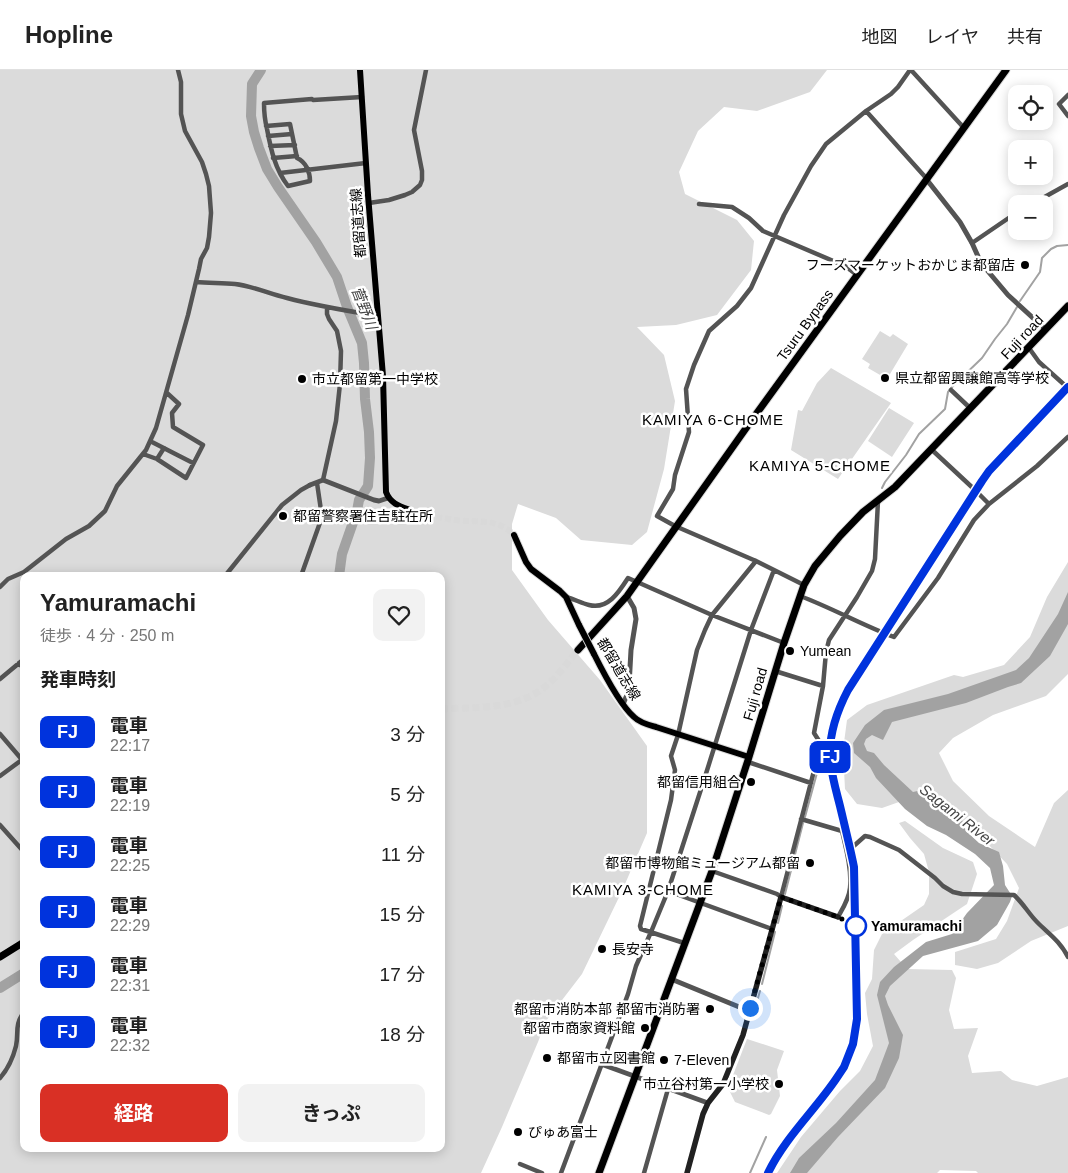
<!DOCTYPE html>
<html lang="ja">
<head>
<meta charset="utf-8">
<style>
	:root { --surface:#fff; --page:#f2f2f2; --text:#222; --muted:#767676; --line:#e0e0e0; --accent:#d93025 }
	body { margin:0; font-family:Helvetica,"Noto Sans JP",sans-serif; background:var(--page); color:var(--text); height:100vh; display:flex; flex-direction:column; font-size:19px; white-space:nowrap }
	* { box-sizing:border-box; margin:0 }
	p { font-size:16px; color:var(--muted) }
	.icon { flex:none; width:28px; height:28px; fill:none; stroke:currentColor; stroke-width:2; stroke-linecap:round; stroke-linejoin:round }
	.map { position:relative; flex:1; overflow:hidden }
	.details { position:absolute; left:20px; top:502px; width:425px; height:580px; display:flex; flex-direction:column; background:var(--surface); border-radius:10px; box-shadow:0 2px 12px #0003 }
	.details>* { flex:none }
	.badge { padding:0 10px; border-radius:8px; font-size:18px; line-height:32px }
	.controls { position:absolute; left:1008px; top:15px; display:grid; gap:10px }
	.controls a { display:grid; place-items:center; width:45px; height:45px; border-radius:10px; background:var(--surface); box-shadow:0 2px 12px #0003; font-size:25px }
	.you { position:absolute; width:25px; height:25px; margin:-12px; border:4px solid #fff; border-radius:50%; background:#1a73e8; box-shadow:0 0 0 8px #1a73e833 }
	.map>.badge { position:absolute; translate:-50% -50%; box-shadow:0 0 0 2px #fff }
	h2 { padding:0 20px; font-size:19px; line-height:45px }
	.round { display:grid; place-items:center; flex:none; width:52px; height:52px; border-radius:10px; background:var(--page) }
	.overview { display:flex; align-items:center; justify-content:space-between; height:85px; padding:0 20px }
	h1 { font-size:24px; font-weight:700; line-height:38px }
	.action { display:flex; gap:10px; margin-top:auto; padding:10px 20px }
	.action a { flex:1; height:58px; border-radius:10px; background:var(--accent); color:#fff; font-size:20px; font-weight:700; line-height:58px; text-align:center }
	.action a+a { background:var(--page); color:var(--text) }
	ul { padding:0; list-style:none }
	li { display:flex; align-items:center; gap:15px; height:60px; padding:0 20px }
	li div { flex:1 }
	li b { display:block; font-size:19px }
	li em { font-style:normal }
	li .badge { min-width:55px; font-weight:700; text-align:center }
	header { display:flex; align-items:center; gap:30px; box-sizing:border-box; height:70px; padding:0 25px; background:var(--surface); border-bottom:1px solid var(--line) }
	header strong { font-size:24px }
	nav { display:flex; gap:28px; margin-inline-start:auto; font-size:18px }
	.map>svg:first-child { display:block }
</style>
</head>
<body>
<header>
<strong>Hopline</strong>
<nav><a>地図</a><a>レイヤ</a><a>共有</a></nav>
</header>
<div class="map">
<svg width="1068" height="1103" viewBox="0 0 1068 1103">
	<rect width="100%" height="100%" fill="#fff"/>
	<path fill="#dbdbdb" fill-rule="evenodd" d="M0,0H827L810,22L757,41L724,37L698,61L679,102L685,124L737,150L754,171L751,200L717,245L676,255L637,257L664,285L675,331L664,399L647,462L632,475L581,470L556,448L518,434L512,454V500L548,550L600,610L647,676V763L622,821L582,904L546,951L538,972L502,1057L481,1103H0ZM24,506H441V1079H24Z
		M880,261L890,267L893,264L908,274L887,309L868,298L870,294L862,289Z
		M831,298L891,333L838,409L791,380L798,340L802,341L817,313Z
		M889,338L914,353L892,387L868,371Z
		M1068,492V604L1046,626L993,645L953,668L939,683L953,711L989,746L1035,777L1054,733L1068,720V856L1031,871L998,893L977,899L955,895V882L996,869L1007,851L1019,818L1007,794L986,772L947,740L916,726L882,738L857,734L845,719L843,680L847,650L867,635L954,605L963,607L1004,595L1030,567L1047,527Z
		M905,751L943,778L973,792L977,804L967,834L913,870L894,884L907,899L952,900L956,908L949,940L954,959L978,958L968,986L972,1003L1001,1001L1012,1010L1037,1016L1068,1007V1103H978L976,1101L940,1100L937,1103H777L801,1067L840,1021L860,1001L873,976L867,944L865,923L872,909L874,880L882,864L924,835L929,824V802L924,784L910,768L899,753Z
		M747,969L784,981L777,1000L780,1026L771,1044L769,1045L735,1032L728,1018Z"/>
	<path fill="#a2a2a2" d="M1068,522V554L1050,586L1021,613L1008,617L966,633L892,652L883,670L872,665L866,669L864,674L867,681L874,683L884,695L913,722L922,720L961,747L966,761L979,773L999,782L1003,796L1005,815L1012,826L1010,832L997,855L978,871L923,886L890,916L885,926L888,935L903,965L899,988L885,1018L838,1067L807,1103H790L799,1088L836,1053L875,1010L889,973L877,925L880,912L894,897L926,872L952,864L967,843L994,815L990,798L975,784L946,765L927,756L905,739L876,708L870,697L854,683L853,673L865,655L884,640L948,624L1016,600L1029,588L1058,544Z"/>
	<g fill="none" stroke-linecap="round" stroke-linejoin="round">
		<path stroke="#a2a2a2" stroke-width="2" d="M1020,231L1040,202L1042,188L1051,179L1057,176L1068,175
			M882,418L885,412L906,385L919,364L945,339L948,322L953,316L982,288L995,269L1007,254L1017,237
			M805,747L817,703L820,685
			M785,824L803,753
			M778,853L782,836
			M762,914L775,862
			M758,928L760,921
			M750,1103L766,1067"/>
		<path stroke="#a2a2a2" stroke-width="10" d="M261,0L252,14L251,46L254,62L259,78L267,99L278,117L316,172L337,207L347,237L362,273L364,293L365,329L369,362L370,388L368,416L359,430L357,441L342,484L339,506
			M0,918L24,903"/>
		<path stroke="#d9d9d9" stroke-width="6" stroke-dasharray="6 3" stroke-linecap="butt" d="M410,440C425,445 440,448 455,450C478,453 496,447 514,465"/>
		<path stroke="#d9d9d9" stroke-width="7" stroke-dasharray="7 3.5" stroke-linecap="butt" d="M441,639C477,637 517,640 546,616C558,606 568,592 578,580"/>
		<g stroke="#dbdbdb" stroke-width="8">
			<path id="primary" d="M360,0L368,125L383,306L386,422C390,433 399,436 410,440
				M514,465L526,492L531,499L560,521L566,527L579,555
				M594,584C603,602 620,635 634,647C640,653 649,655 656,657L749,687"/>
		</g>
		<g stroke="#dbdbdb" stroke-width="9">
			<path id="trunk" d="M578,580L627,526L754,347L1006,0
				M0,887L24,872
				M599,1103L712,801L749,687L784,573L804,515L815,496L840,466L863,442L895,417L1068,236"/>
		</g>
		<path stroke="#545454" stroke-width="4.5" d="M911,0L964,58
			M1068,25L1059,34L1068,46
			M866,41L927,109
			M266,56L290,54L297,88C306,92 310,102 310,111L288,116C275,99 271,80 267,59C265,51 264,42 264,33L312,29L313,30L362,27
			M268,66L292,64
			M270,76L295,75
			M273,88L297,86
			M280,103L366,93
			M369,133L389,130L405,125L412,122L420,115L422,110V101L414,60L426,0
			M699,134L732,137L749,148L763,161L845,196L857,205
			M1032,134L1068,114
			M972,173L1016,143
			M196,212C209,213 222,213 235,214C253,216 269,224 287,228C317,236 348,241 378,246
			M1029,278L1039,292L1068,318
			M951,320L970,338
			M150,371L193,393
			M931,379L975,420L989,434
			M143,384L157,389L186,408L203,375L173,357L172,343L179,334L167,323
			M157,389L164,378
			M323,410L336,351L340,314L341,281L337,261L329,249L327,244V237
			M225,506L282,435L301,420L310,415
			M301,506L322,447L317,413
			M804,515L756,491L675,456L657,446L673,419L675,405L689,362L686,319L694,295L709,261L737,236L751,218L784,145L811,96L826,74L866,41L891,24L898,17L910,0
			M0,517L8,509L24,502L66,469L89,456L105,441L117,416L146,380L156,358L188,245L199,199L201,189L207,178L209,167L211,143L209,116L206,104L202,92L185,61L181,44V12L178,0
			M800,526C832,538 862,555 894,567L938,508L974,450L989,434L1037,396L1068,367
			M566,527C574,529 581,533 589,535C608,540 619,522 628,508L712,545L784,573
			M19,593L24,599
			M775,601L823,616
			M0,609L24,589
			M0,664L24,692
			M748,692L811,713
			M0,706L23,689
			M801,749L842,761C846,778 852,801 850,818C849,829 843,838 838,847
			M0,755L24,782
			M847,782L865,766L870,767L899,780L935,808L943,816L953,822L962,824L1014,825C1023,833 1029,844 1037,852C1049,864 1060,871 1068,887
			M712,801L777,824L781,827L821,674L814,663L823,616L826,582L829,570L857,527L872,501L875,489L878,431
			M668,821L772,859
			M684,873L641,859L640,856L671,730L675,700L671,686L678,665L697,580L705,560L712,545L756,491
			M0,1008C8,999 13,988 16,976C19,963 14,955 24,942
			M520,1094L542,1103
			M561,1103L628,924L636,896L651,862L668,821L704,710L751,560L774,500
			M644,1103L668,1019"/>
		<path stroke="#545454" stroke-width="5" d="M927,110L960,152L972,173L981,193L1008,225L1045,259
			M310,415L323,410L374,430L379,431L388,428
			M623,634L627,625L629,616L631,580L636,549L634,538L627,526
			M671,909L749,941
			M601,994L708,1033"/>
		<path stroke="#212121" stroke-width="5.5" d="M687,1103L703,1044L708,1033L723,1014L743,965L781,827L838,847"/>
		<use href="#primary" stroke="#000" stroke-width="6"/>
		<use href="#trunk" stroke="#000" stroke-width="7"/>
		<path stroke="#000" stroke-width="2" stroke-dasharray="8 2.5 1 2.5" stroke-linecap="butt" d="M768,1103C791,1052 845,1020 855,963C860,938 857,912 856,887C856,856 857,823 853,792C848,757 830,720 830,685C830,662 837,640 848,620L982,411L989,401L1068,317"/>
		<g stroke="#dbdbdb" stroke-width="8" stroke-linecap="butt">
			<path id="primary-bridge" d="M579,555L594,584"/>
		</g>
		<use href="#primary-bridge" stroke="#000" stroke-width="6"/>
	</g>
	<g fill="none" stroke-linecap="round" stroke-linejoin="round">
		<g stroke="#fff" stroke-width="11">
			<path id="line" d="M768,1103C784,1069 815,1040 836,1009L844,997L853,974L857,949L854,797C850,777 845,757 840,736C836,720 831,704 830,687C829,663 837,641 848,620L982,411L989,401L1068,317"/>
		</g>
		<use href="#line" stroke="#03d" stroke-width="8"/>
		<path stroke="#000" stroke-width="5" stroke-dasharray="0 9" d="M750,938L781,827L838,847L856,856"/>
	</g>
	<g fill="#000" stroke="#fff" stroke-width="2">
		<circle cx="1025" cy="195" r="5"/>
		<circle cx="885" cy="308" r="5"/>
		<circle cx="302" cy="309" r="5"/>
		<circle cx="283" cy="446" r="5"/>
		<circle cx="790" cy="581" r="5"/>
		<circle cx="751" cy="712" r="5"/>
		<circle cx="810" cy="793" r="5"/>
		<circle cx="602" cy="879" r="5"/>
		<circle cx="710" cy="939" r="5"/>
		<circle cx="645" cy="958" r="5"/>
		<circle cx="547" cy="988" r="5"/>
		<circle cx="664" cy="990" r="5"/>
		<circle cx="779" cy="1014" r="5"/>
		<circle cx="518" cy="1062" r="5"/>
	</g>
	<circle fill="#fff" stroke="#03d" stroke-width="2.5" cx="856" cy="856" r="10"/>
	<g text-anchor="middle" stroke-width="5" stroke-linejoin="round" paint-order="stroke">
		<g font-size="14" fill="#000" stroke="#fff">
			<text transform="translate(358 153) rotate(-94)" y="5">都留道志線</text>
			<text transform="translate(805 255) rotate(-54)" y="5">Tsuru Bypass</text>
			<text transform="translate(1022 267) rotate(-47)" y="5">Fuji road</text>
			<text transform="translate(619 599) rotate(59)" y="5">都留道志線</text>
			<text transform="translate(755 624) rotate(-74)" y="5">Fuji road</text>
		</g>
		<g font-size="14" fill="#000" stroke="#fff" text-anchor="start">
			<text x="1015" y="200" text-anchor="end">フーズマーケットおかじま都留店</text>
			<text x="895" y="313">県立都留興譲館高等学校</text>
			<text x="312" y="314">市立都留第一中学校</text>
			<text x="293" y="451">都留警察署住吉駐在所</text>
			<text x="800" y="586">Yumean</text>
			<text x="741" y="717" text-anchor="end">都留信用組合</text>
			<text x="800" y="798" text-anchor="end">都留市博物館ミュージアム都留</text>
			<text x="612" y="884">長安寺</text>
			<text x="700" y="944" text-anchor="end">都留市消防本部 都留市消防署</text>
			<text x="635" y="963" text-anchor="end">都留市商家資料館</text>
			<text x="557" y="993">都留市立図書館</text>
			<text x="674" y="995">7-Eleven</text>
			<text x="769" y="1019" text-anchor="end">市立谷村第一小学校</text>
			<text x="528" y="1067">ぴゅあ富士</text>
		</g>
		<g font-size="14" font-weight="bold" fill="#000" stroke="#fff" text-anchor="start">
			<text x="871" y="861">Yamuramachi</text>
		</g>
		<g font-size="15" font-style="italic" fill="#434343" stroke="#fff">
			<text transform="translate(364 238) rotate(69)" y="5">菅野川</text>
			<text transform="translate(957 745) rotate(38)" y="5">Sagami River</text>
		</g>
		<g font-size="15" letter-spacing="1" fill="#000" stroke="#fff">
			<text x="713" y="355">KAMIYA 6-CHOME</text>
			<text x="820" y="401">KAMIYA 5-CHOME</text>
			<text x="643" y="825">KAMIYA 3-CHOME</text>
		</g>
	</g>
</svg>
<div class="controls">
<a><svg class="icon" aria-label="locate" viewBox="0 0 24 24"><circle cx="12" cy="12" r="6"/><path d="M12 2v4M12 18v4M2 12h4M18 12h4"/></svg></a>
<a>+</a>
<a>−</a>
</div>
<div class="you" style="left:750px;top:938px"></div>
<b class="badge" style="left:830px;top:687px;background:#03d;color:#fff">FJ</b>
<section class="details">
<div class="overview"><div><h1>Yamuramachi</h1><p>徒歩 · 4 分 · 250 m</p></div><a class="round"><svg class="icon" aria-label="heart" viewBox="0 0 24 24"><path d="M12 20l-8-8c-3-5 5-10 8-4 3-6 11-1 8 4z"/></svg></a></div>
<h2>発車時刻</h2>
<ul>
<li><span class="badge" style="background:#03d;color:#fff">FJ</span><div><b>電車</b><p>22:17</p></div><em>3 分</em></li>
<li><span class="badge" style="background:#03d;color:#fff">FJ</span><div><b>電車</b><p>22:19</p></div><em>5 分</em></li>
<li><span class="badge" style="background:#03d;color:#fff">FJ</span><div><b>電車</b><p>22:25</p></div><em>11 分</em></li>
<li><span class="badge" style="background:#03d;color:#fff">FJ</span><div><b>電車</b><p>22:29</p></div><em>15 分</em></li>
<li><span class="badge" style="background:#03d;color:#fff">FJ</span><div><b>電車</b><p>22:31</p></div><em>17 分</em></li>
<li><span class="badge" style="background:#03d;color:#fff">FJ</span><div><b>電車</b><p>22:32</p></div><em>18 分</em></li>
</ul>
<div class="action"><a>経路</a><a>きっぷ</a></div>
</section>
</div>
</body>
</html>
